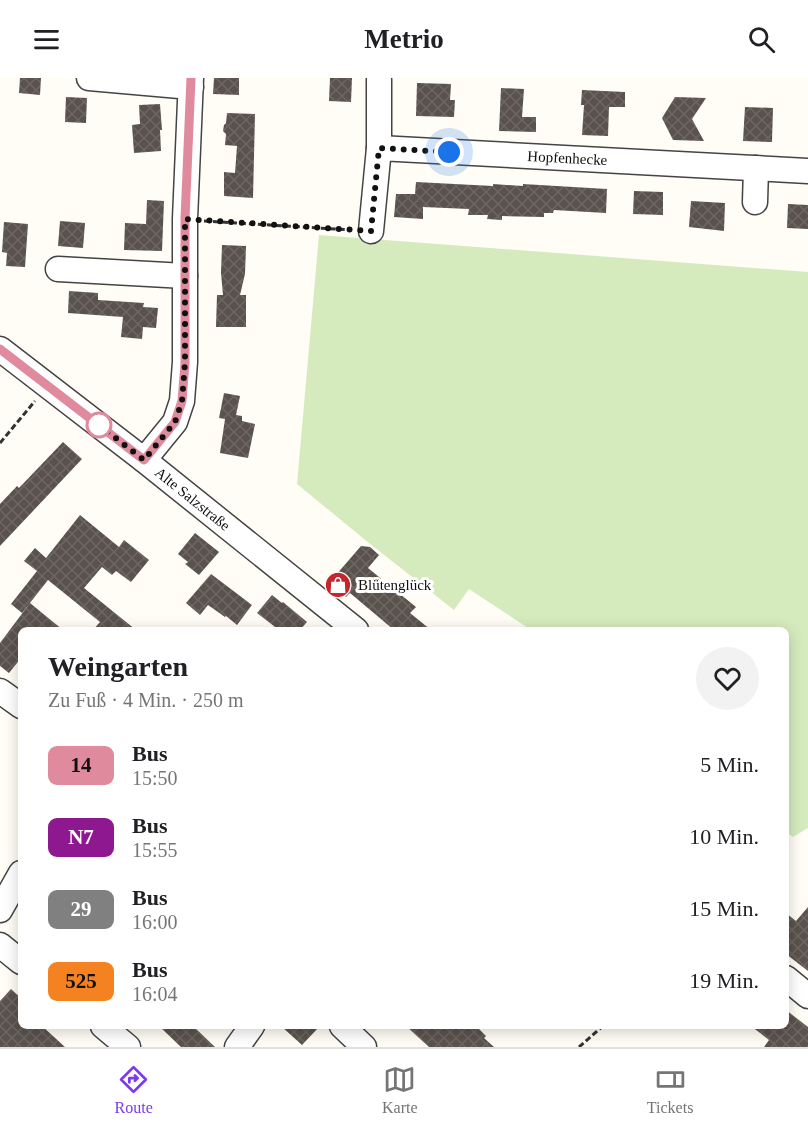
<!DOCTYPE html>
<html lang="de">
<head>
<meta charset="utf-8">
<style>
	:root { --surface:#fff; --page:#f2f2f2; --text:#202124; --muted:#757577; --line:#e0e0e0; --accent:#7c3aed }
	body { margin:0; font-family:"Times New Roman",serif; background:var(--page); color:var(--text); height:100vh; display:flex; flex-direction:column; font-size:22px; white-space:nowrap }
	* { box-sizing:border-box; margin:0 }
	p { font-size:20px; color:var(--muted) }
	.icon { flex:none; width:33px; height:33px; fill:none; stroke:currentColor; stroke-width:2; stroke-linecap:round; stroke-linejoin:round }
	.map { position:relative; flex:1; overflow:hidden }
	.panel { position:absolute; left:18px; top:549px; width:771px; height:402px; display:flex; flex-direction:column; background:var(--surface); border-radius:9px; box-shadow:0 3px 15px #0003 }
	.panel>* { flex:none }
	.badge { padding:0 12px; border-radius:9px; font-size:21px; line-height:39px }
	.you { position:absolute; width:30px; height:30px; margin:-15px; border:4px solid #fff; border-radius:50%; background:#1a73e8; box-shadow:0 0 0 9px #1a73e833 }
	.map>.badge { position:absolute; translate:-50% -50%; box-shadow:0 0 0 3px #fff }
	.round { display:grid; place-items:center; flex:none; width:63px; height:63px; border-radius:32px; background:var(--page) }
	.overview { display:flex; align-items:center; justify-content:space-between; height:102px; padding:0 30px }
	h1 { font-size:28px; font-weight:800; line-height:45px }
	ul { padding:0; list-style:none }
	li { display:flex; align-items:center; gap:18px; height:72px; padding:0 30px }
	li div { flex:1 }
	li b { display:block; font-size:22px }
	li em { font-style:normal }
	li .badge { min-width:66px; font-weight:700; text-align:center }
	header { display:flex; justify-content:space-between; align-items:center; height:78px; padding:0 30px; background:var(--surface); font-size:27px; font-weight:800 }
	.tabs { display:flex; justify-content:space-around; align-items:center; height:84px; border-top:2px solid var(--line); background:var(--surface); font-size:16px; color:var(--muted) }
	.tabs a { display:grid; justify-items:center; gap:3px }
	.tabs .on { color:var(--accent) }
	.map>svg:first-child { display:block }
</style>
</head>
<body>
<header><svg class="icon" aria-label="menu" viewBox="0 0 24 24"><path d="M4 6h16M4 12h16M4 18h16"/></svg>Metrio<svg class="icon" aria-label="search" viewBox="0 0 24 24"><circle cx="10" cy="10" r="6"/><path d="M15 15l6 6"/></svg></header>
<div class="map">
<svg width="808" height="969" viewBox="0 0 808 969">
	<defs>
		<pattern id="building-cross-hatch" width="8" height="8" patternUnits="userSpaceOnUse" patternTransform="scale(1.5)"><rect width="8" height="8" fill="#5a524d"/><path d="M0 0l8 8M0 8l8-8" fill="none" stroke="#6d6662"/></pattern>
	</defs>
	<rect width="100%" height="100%" fill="#fffdf5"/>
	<path fill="#d5ebbd" d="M319,157L808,194V750L793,759L786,754V552H531L469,511L454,532L369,465L297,406Z"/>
	<path fill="url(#building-cross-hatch)" d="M20,0H41L40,17L19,15Z
		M214,0H239V17L213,16Z
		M330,0H352L351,24L329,23Z
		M417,5L451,6L450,22H455L454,39L416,38Z
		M501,10L524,11L522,39H536V54L499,53Z
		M582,12L625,14V29H609L608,58L582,57L584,27H581Z
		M66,19L87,20L86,45L65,44Z
		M675,19L706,20L692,41L704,63L673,62L662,40Z
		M160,26L162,52H160L161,73L134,75L132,47L140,46L139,27Z
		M745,29L773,30L772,64L743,63Z
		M227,35L255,36L253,120L224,118V94L235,95L237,68L225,67L226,56L223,53L224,47L226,45Z
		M416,104L493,108V106L523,108V106L607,111L606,135L554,132L553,135H544V139L502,138V142L487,141L488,137H468L469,131L423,129V141L394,139L396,116H415Z
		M634,113L663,114V137L633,136Z
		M147,122L164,123L162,173L124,172L125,145L146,146Z
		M691,123L725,125L724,153L689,149Z
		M788,126L808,127V151L787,150Z
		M60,143L85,145L83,170L58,168Z
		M4,144L28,146L25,189L6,188L7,175L2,174Z
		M222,167L246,168L245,196L240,217H246V249H216L217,217H223L221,195Z
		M69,213L98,215V222L144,225L143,229L158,230L156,250L143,249L142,261L121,259L123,239L68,235Z
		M224,315L240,318L236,337L242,338V343L255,346L248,380L220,375L225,341L219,340Z
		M63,364L82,381L0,468V426L17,408L19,410Z
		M80,437L119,469L124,462L149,482L131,504L116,493L112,497L102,489L84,510L136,552H93L100,544L48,502L22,535L11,526L37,493L24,483L35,470L46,480Z
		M195,455L219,474L199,497L185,486L188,484L178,476Z
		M361,468L370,469L379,477L368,490L416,529L410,535L431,552H394L350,515L346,519L329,505Z
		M211,496L252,527L237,547L226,538L225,539L208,527L200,537L186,525Z
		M272,517L282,525L283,524L307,544L300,552H279L257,535Z
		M30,525L63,552H21V580L9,595L0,588V565Z
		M808,829V893L786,876V835L796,843Z
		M11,911L21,920V948H42L65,969H0V923Z
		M786,932L808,949V969H764L769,962L751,948H786Z
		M159,948H193L215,969H181Z
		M281,948H320L302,967Z
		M406,948H476L486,958L484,960L494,969H429Z"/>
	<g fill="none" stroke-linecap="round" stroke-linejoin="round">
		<g stroke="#444" stroke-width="27">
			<g id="minor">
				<path d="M89,0L191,9"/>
				<path d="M379,70V2"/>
				<path d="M755,124L756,90"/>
				<path id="s1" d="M371,153L379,70L808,93"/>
				<path d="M58,191L185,198"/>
				<path id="s2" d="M0,271L144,382L356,552"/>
				<path d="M144,382L175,344L182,323L185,284V141L191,0"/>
				<path d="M0,613L21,628"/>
				<path d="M0,832L21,795"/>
				<path d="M0,867L21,884"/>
				<path d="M786,900L808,918"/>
				<path d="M103,948L128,969"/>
				<path d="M342,948L364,969"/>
				<path d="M237,969L252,948"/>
			</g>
		</g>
		<path stroke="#333" stroke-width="3" stroke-dasharray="6 3" stroke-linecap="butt" d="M204,143L351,152
			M0,365L35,323
			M579,969L603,948"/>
		<use href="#minor" stroke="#fff" stroke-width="24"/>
	</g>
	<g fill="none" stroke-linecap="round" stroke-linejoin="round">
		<g stroke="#fff" stroke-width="14">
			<path id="line" d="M0,271L144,382L175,344L182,323L185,285V141L191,0"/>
		</g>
		<use href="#line" stroke="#e08b9d" stroke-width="9"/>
		<path stroke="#111" stroke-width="6" stroke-dasharray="0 10.8" d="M99,347L144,382L175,344L182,323L185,285V141L371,153L379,70L449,74"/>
	</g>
	<defs>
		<g id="shop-disc" transform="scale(1.35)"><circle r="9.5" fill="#c4262e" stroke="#fff"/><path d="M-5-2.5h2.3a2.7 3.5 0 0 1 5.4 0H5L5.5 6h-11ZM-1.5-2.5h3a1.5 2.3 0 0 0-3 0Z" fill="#fff"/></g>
	</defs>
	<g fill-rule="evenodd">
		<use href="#shop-disc" x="338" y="507"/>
	</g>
	<circle fill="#fff" stroke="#e08b9d" stroke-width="3" cx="99" cy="347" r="12"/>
	<g text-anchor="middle" stroke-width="6" stroke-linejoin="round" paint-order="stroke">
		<g font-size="15" fill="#111" stroke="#fff">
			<text dy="5" stroke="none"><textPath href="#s1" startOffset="272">Hopfenhecke</textPath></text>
			<text dy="5" stroke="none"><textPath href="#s2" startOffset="244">Alte Salzstraße</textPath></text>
		</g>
		<g font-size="15" fill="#111" stroke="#fff" text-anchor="start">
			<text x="358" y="512">Blütenglück</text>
		</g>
	</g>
</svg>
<div class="you" style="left:449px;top:74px"></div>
<section class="panel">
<div class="overview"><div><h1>Weingarten</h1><p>Zu Fuß · 4 Min. · 250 m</p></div><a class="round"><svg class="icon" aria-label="heart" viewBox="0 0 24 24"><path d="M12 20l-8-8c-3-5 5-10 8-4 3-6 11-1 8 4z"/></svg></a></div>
<ul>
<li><span class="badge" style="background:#e08b9d;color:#111">14</span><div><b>Bus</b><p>15:50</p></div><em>5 Min.</em></li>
<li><span class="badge" style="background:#8d188f;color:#fff">N7</span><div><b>Bus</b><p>15:55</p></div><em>10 Min.</em></li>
<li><span class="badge" style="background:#808080;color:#fff">29</span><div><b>Bus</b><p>16:00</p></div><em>15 Min.</em></li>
<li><span class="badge" style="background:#f58220;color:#111">525</span><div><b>Bus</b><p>16:04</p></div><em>19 Min.</em></li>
</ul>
</section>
</div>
<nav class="tabs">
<a class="on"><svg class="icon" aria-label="directions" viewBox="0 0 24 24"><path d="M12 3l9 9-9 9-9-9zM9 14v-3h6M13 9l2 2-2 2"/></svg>Route</a>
<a><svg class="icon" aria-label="map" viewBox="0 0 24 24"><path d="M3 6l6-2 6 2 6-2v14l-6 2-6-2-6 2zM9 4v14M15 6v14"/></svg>Karte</a>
<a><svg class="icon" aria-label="tickets" viewBox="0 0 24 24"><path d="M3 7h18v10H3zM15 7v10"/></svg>Tickets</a>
</nav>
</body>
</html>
